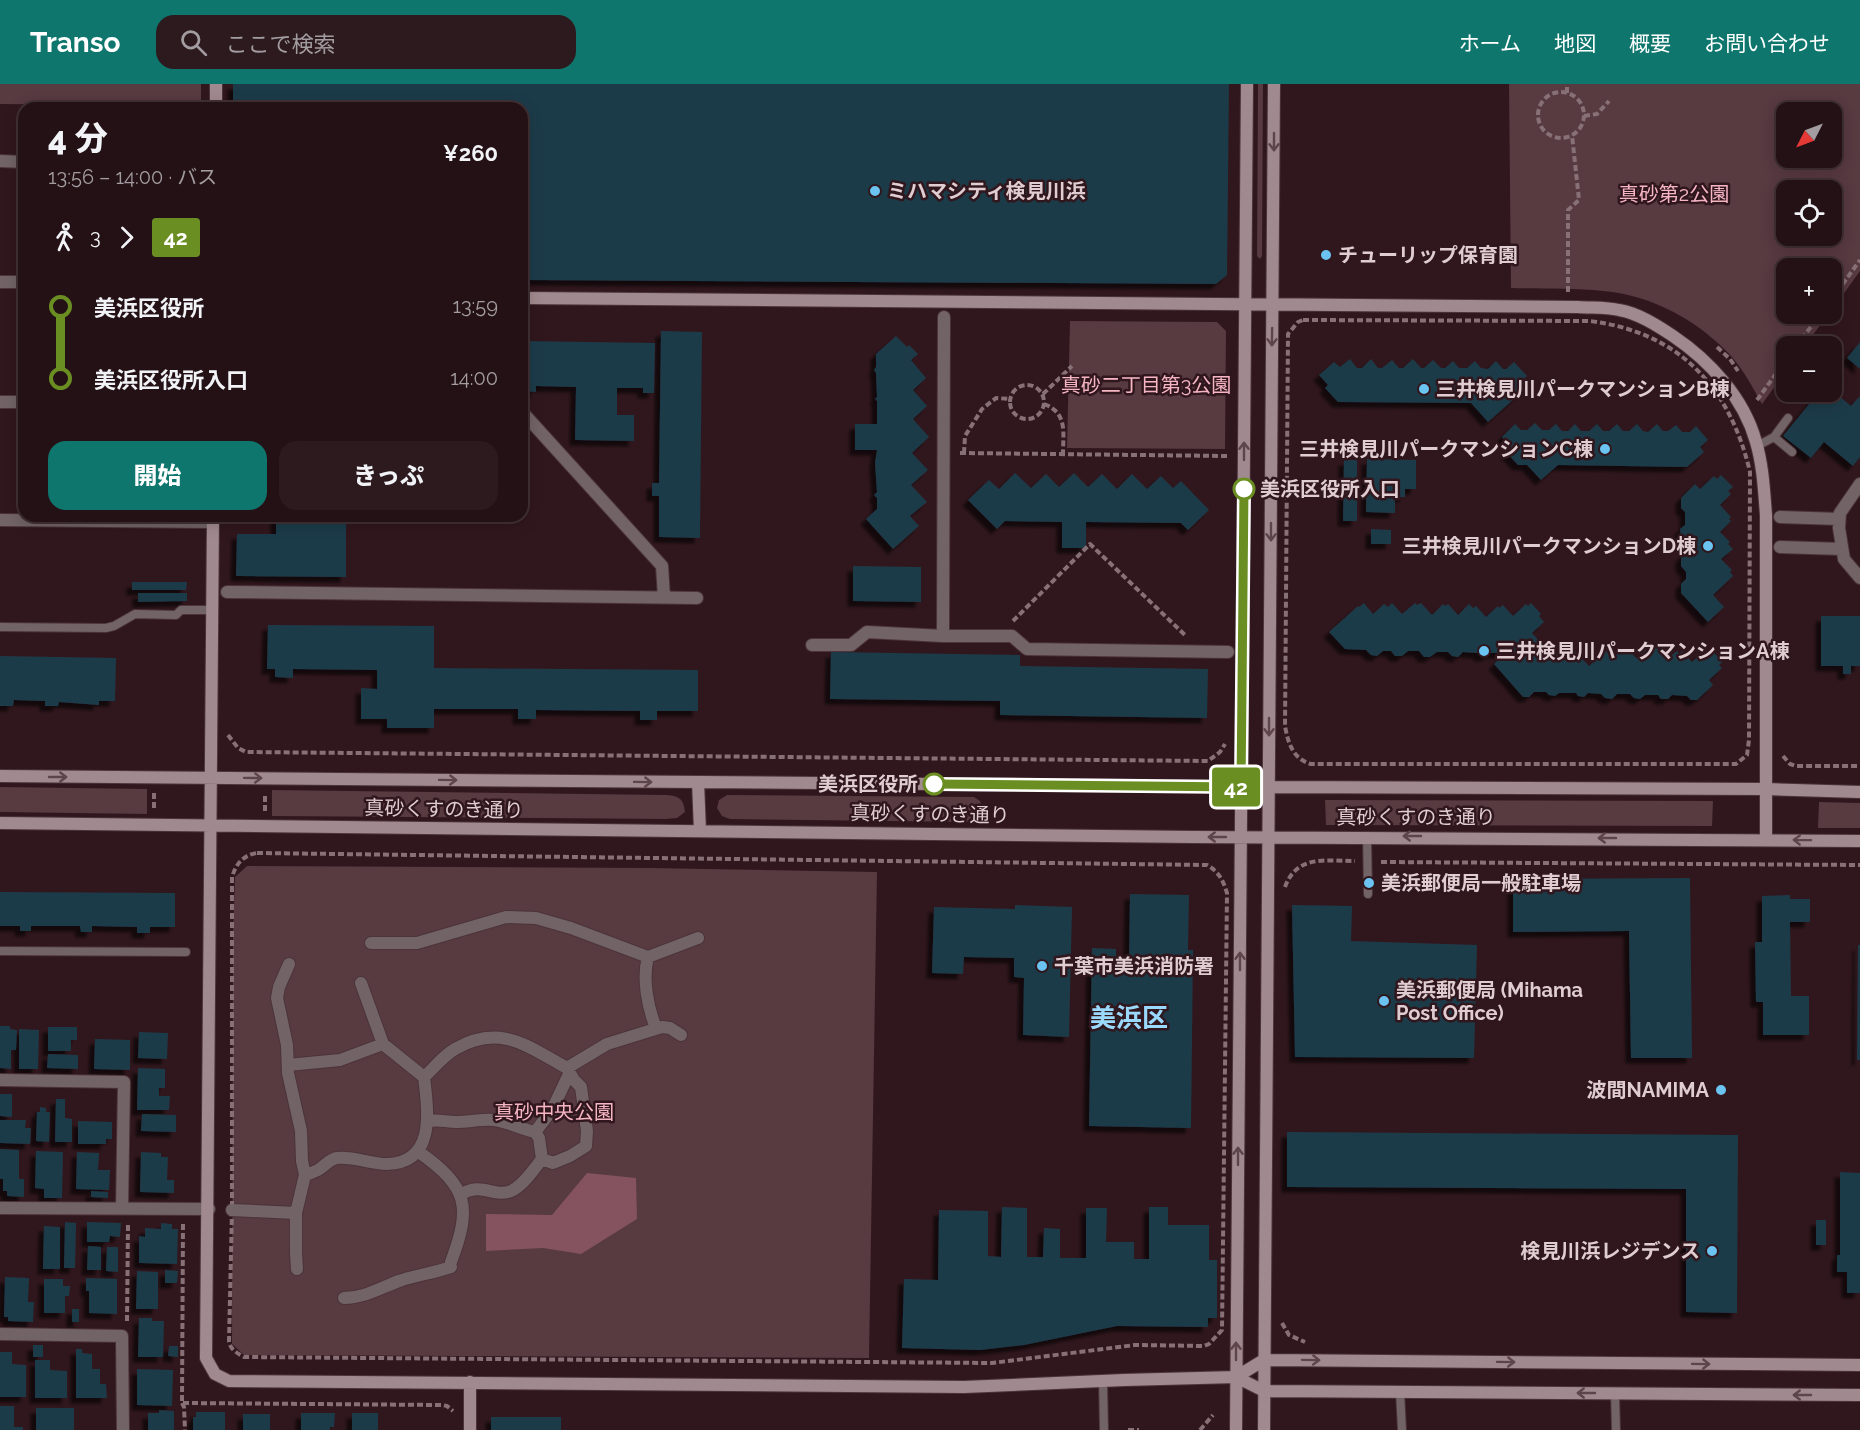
<!DOCTYPE html>
<html lang="ja">
<head>
<meta charset="utf-8">
<style>
	:root { --surface:#241116; --page:#2c1a1f; --text:#f1f3f6; --muted:#a39da1; --line:#413135; --accent:#0f766e }
	body { margin:0; font-family:Raleway,"Noto Sans JP",sans-serif; background:var(--page); color:var(--text); height:100vh; display:flex; flex-direction:column; font-size:22px; white-space:nowrap }
	* { box-sizing:border-box; margin:0 }
	p { font-size:20px; color:var(--muted) }
	.icon { flex:none; width:33px; height:33px; fill:none; stroke:currentColor; stroke-width:2; stroke-linecap:round; stroke-linejoin:round }
	.map { position:relative; flex:1; overflow:hidden }
	.sheet { position:absolute; left:18px; top:18px; width:510px; height:420px; display:flex; flex-direction:column; background:var(--surface); border-radius:18px; box-shadow:0 3px 15px #0003,0 0 0 2px var(--line) }
	.sheet>* { flex:none }
	.badge { padding:0 12px; border-radius:4px; font-size:21px; line-height:39px }
	.needle { width:39px; rotate:228deg }
	.tools { position:absolute; left:1776px; top:18px; display:grid; gap:12px }
	.tools a { display:grid; place-items:center; width:66px; height:66px; border-radius:12px; background:var(--surface); box-shadow:0 3px 15px #0003,0 0 0 2px var(--line); font-size:30px }
	.map>.badge { position:absolute; translate:-50% -50%; box-shadow:0 0 0 3px #fff }
	.legs { display:flex; align-items:center; gap:9px; height:66px; padding:0 30px; font-size:20px }
	.legs p { margin-inline-start:auto }
	.headline { display:flex; align-items:center; justify-content:space-between; height:102px; padding:0 30px }
	h1 { font-size:33px; font-weight:800; line-height:45px }
	.action { display:flex; gap:12px; margin-top:auto; padding:12px 30px }
	.action a { flex:1; height:69px; border-radius:18px; background:var(--accent); color:#fff; font-size:24px; font-weight:800; line-height:69px; text-align:center }
	.action a+a { background:var(--page); color:var(--text) }
	ul { padding:0 30px; list-style:none }
	li { display:flex; align-items:center; gap:21px; height:72px; font-size:22px }
	li i { display:grid; place-items:center; width:9px; height:100%; margin:0 8px; background:currentColor }
	li i::after { content:''; width:15px; height:15px; margin:-8px; border:4px solid; border-radius:50%; background:var(--surface) }
	li p { margin-inline-start:auto }
	li:first-child i { background:linear-gradient(#0000 50%,currentColor 0) }
	li:last-child i { background:linear-gradient(currentColor 50%,#0000 0) }
	header { display:flex; align-items:center; gap:36px; box-sizing:border-box; height:84px; padding:0 30px; background:var(--accent); color:#fff }
	header strong { font-size:28px }
	nav { display:flex; gap:33px; margin-inline-start:auto; font-size:21px }
	.search { width:420px; height:54px; background:var(--page); display:flex; align-items:center; gap:15px; box-sizing:border-box; padding:0 21px; border-radius:18px; color:var(--muted); font-size:22px }
	.map>svg:first-child { display:block }
</style>
</head>
<body>
<header>
<strong>Transo</strong>
<div class="search"><svg class="icon" aria-label="search" viewBox="0 0 24 24"><circle cx="10" cy="10" r="6"/><path d="M15 15l6 6"/></svg>ここで検索</div>
<nav><a>ホーム</a><a>地図</a><a>概要</a><a>お問い合わせ</a></nav>
</header>
<div class="map">
<svg width="1860" height="1346" viewBox="0 0 1860 1346">
	<defs>
		<filter id="shadow"><feDropShadow dx="-5.5" dy="5.5" stdDeviation="1.5" flood-color="#0009"/></filter>
	</defs>
	<rect width="100%" height="100%" fill="#30171d"/>
	<path fill="#583a41" fill-rule="evenodd" d="M0,0H201V22L0,20Z
		M1258,0H1263L1262,172L1260,175L1257,172Z
		M1509,0H1860V187L1832,226V184H1786V230H1829L1804,262H1786V287L1762,320C1753,304 1744,287 1732,273C1699,237 1652,211 1603,207C1573,204 1541,205 1511,204ZM1786,28H1832V74H1786ZM1786,106H1832V152H1786Z
		M1070,237L1217,238L1226,247L1225,365L1067,364Z
		M0,703L147,705V730L0,728Z
		M272,706L667,711C679,712 684,715 685,728L677,734L666,735L272,732Z
		M727,711L974,713L980,717L984,726L981,734L974,738L730,735L722,732L717,724L719,716Z
		M1325,716L1713,717L1712,742L1326,741Z
		M1819,718L1860,719V744H1818Z
		M247,782L651,784L877,788L869,1274L244,1271L232,1260L233,850L235,793Z"/>
	<path fill="#84535f" d="M587,1089L636,1094L637,1135L581,1170L543,1164L486,1167V1130L552,1131Z"/>
	<path fill="#1f3a48" filter="url(#shadow)" d="M233,0H1229L1227,191L1216,200L522,196V24H233Z
		M661,247L702,248L700,454L659,453V412H652V399H659Z
		M896,252L907,263L909,261L918,270L911,276L926,294L913,306L927,322L913,335L929,353L912,369L928,386L911,401L927,418L910,432L919,442L893,465L866,435L877,425V414L874,411L877,408L875,379L877,366H855V340H877V317L875,315L877,313L876,289L874,286L876,283V270Z
		M522,257L655,259L654,309H643V304H617V331H634V357L575,356L576,303L536,302V308L522,307Z
		M1860,258V285L1847,274Z
		M1350,275L1357,284H1362L1371,275L1378,284H1382L1392,276L1399,284H1403L1413,275L1421,284H1424L1433,276L1441,284H1445L1453,277L1459,284H1467L1475,277L1481,284L1488,285L1496,277L1503,285H1506L1514,278L1527,292L1517,300L1523,307L1488,338L1471,319L1338,318L1325,304L1328,301L1319,291L1334,278L1340,283Z
		M1832,306L1851,322L1860,312V373L1853,382L1824,358L1811,374L1783,352L1819,308Z
		M1535,339L1542,346H1549L1556,340L1562,347H1568L1575,340L1581,347H1589L1597,340L1603,347H1609L1617,340L1623,347H1629L1637,340L1643,347L1648,348L1657,340L1663,347H1668L1676,341L1682,348H1690L1696,342L1708,356L1700,363L1704,368L1687,383L1558,381L1541,396L1527,381H1518L1506,368L1511,363L1502,353L1515,340L1521,346H1527Z
		M1367,375L1416,376V405H1405V413H1395V429L1366,428Z
		M1344,376H1357V437H1343Z
		M1015,389L1031,404L1046,390L1059,403L1074,389L1088,403L1102,390L1117,405L1132,390L1147,405L1161,392L1173,404L1181,397L1209,426L1188,446L1181,439L1086,438V464H1062V438L1005,437L997,445L968,416L989,396L999,405Z
		M1721,391L1733,403L1728,407L1731,410L1720,421L1731,433L1729,435L1731,437L1720,448L1730,458L1728,460L1733,465L1721,475L1732,486L1730,488L1733,492L1713,511L1724,523L1708,538L1681,509V500L1686,495V488L1681,482V473L1686,468L1685,460L1681,455L1680,445L1685,441V428L1681,424V414L1695,400L1700,405L1714,392L1717,395Z
		M276,432H346V493L236,492L237,450H276Z
		M1371,445L1391,446V460H1371Z
		M853,482L921,483V518L853,517Z
		M132,498H187L186,506H132Z
		M138,509H187V517L138,518Z
		M1364,519L1373,530L1384,520L1388,523L1392,519L1402,530L1415,519L1417,521L1421,519L1432,531L1443,520L1445,522L1448,520L1458,531L1469,520L1473,524L1476,522L1486,533L1498,522L1499,524L1503,521L1513,532L1526,520L1528,522L1531,519L1541,530L1539,532L1544,538L1532,549L1553,573L1565,563L1567,565L1570,562L1589,582L1606,567L1612,574L1622,565L1624,567L1627,564L1636,574L1649,562L1653,566L1656,563L1667,575L1677,567L1679,570L1682,567L1692,578L1705,566L1708,568L1711,565L1722,578L1719,581L1722,584L1709,596L1713,601L1697,616H1691L1687,612L1672,611L1668,615H1661L1658,611H1645L1640,615L1634,614L1630,610H1617L1612,615L1605,614L1601,610L1588,609L1584,613L1578,612L1576,609H1559L1555,612L1549,611L1546,608H1534L1529,613H1523L1494,580L1506,569H1490L1487,572H1480L1478,569L1463,568L1458,573L1452,572L1448,568H1437L1430,573H1424L1419,567H1408L1402,572H1395L1391,567H1383L1377,572L1371,571L1366,566L1345,565L1329,548L1358,522L1359,523Z
		M1821,532H1860V582H1851V590H1843V582H1821Z
		M268,541L434,542V584L698,586V627H657V636H640V627L536,626V635H518V625H434V644H387V635H361V604L377,605V586L293,585V594L275,593V585H267Z
		M831,568L1020,571V582L1208,585L1207,634L1000,631V617L830,615Z
		M0,572L116,574L115,617H99V621L59,618L58,622H45V617L14,616L13,622H0Z
		M1690,794L1692,974H1631L1629,847L1513,848V795Z
		M0,808L175,809V843H150V849H137V843L92,842V848H81L80,842H31V847H20V842H0Z
		M1130,810L1189,811L1188,866H1193L1191,1044L1089,1042L1092,864L1116,865V878H1129Z
		M1790,811V815H1810V838H1790L1791,912H1809V951H1763V918H1756L1755,858H1762V812Z
		M1015,821L1072,823L1069,953L1023,951L1024,894L1014,893V874L964,873L963,890L932,889L934,823L1015,825Z
		M1292,821L1352,822L1351,857L1477,861L1474,974L1295,973Z
		M1858,861H1860V976H1857Z
		M0,942H10V945L17,946L16,966H11V985L0,984Z
		M48,943H77V956H71V967H48Z
		M19,945L39,946L38,985H19Z
		M139,948L168,949L167,975L138,974Z
		M95,955L130,956V986L94,985Z
		M48,970L78,971V985L47,984Z
		M138,984L165,985V1004H159V1012H170L169,1026H137Z
		M0,1010H12V1033L0,1032Z
		M56,1015H65V1034L72,1035V1058H55Z
		M40,1023L46,1024V1028H50L49,1058L36,1057L37,1028H40Z
		M142,1030L176,1031V1048L141,1047Z
		M0,1036H26L25,1044H31L30,1060L0,1059Z
		M78,1037L112,1038V1055H106V1060H78Z
		M1287,1048L1738,1051L1737,1229L1686,1228V1105L1287,1103Z
		M0,1065L19,1066V1095H24V1113L7,1112V1107H3V1095H0Z
		M36,1067L63,1068L62,1114H44V1105L35,1104Z
		M77,1068L99,1069L98,1086H110L109,1106L76,1105Z
		M141,1068L161,1069V1073H168L167,1096H174V1109L140,1108Z
		M1840,1088L1860,1089V1209H1847V1188H1837V1171H1840Z
		M91,1107L108,1108V1114L91,1113Z
		M1002,1123L1027,1124V1173H1043L1044,1144L1060,1145V1174H1086V1124H1107L1106,1158H1134V1175H1149V1123H1168V1141H1209V1176H1217V1234H1208V1243L1117,1242L1024,1261L980,1266L902,1264L904,1195L938,1196L939,1126L988,1127V1172L1001,1173Z
		M1816,1136H1826V1161H1816Z
		M65,1138L76,1139L75,1184H64Z
		M87,1138L121,1139L120,1153L110,1152L109,1158H87Z
		M161,1139L172,1140V1145H178L177,1180L139,1179V1152L145,1153V1144L161,1145Z
		M44,1142L60,1143V1185H43Z
		M88,1162L101,1163V1186H87Z
		M107,1163H118V1188L106,1187Z
		M165,1186L178,1187L177,1199H165Z
		M137,1187L158,1188V1225H136Z
		M5,1193L29,1194L28,1218H34L33,1238L8,1237V1233H4Z
		M86,1194L117,1195V1230L89,1229V1207H86Z
		M44,1195H63V1202H70L69,1212H65V1229H44Z
		M72,1225H79V1238H72Z
		M139,1234H152V1237H164L163,1273H138Z
		M33,1261H43V1273H33Z
		M169,1262H178V1273L168,1272Z
		M76,1265H82V1269L92,1270V1285H100V1300H106L107,1314H76Z
		M0,1268H12V1280L26,1281V1313H0Z
		M35,1276H50V1286L67,1287V1314H35Z
		M137,1285L173,1286L172,1322L137,1321Z
		M0,1322H14V1343H23V1346H0Z
		M36,1324H74V1346H36Z
		M159,1326L174,1327V1346H148V1329H159Z
		M196,1328H225V1346H193V1333H196Z
		M301,1329H335L334,1343H330V1346H301Z
		M352,1329H378V1346H352Z
		M243,1330H270V1346H243Z
		M491,1333H561V1346H491Z"/>
	<g fill="none" stroke-linecap="round" stroke-linejoin="round">
		<g stroke="#4c343a" stroke-width="10">
			<path id="lane" d="M1774,353L1792,368
				M1757,362L1774,353L1788,334
				M0,543L106,544L114,542L135,530L176,531L181,526H213
				M1367,752L1368,810
				M0,867L186,868
				M1103,1297L1104,1346
				M1400,1308L1402,1346
				M1615,1309L1616,1346"/>
		</g>
		<g stroke="#4c343a" stroke-width="14">
			<path id="street" d="M0,77L24,78
				M0,198H24
				M0,318H24
				M522,331H525L662,482L664,513
				M1860,400L1840,429L1839,444L1844,475L1860,494
				M1780,433L1839,435
				M0,436L213,438
				M1780,463L1842,465
				M227,508L697,514
				M943,552L944,233
				M812,561H851L867,548L943,552H1012L1027,565L1228,568
				M371,859H417L506,833L536,834L571,844L648,873L698,854
				M648,873C642,895 648,924 656,944
				M289,880L279,903L277,914L287,961L288,989L301,1047L302,1077L305,1091L296,1129V1169L297,1185
				M288,981L340,976L383,960
				M424,993C434,984 443,972 455,965C500,939 527,962 567,984L607,960L662,943L670,944L681,951
				M0,996L124,998L122,1125
				M428,1037C438,1035 446,1038 456,1038C468,1038 481,1035 494,1036C509,1038 521,1045 535,1048L539,1054L542,1075
				M535,1048L552,1026L569,990
				M419,1068C468,1103 472,1122 451,1178
				M305,1091C309,1090 314,1088 318,1086C324,1083 329,1075 337,1074C354,1072 369,1080 387,1080C436,1079 428,1027 424,993L383,960L361,899
				M460,1111C482,1097 493,1114 511,1107C523,1102 534,1085 542,1075L553,1079L570,1072L586,1062L587,1047L581,1003L574,996L567,984
				M0,1124L209,1125
				M232,1126L296,1129
				M344,1214C364,1214 380,1204 399,1197C416,1191 434,1189 451,1183
				M0,1250L122,1252L123,1346"/>
		</g>
		<g stroke="#4c343a" stroke-width="14">
			<path id="secondary" d="M216,24V0
				M522,214L1578,223C1592,224 1606,223 1619,226C1638,229 1658,242 1673,252C1710,277 1744,314 1756,358C1763,382 1764,406 1766,431V755
				M213,432L206,1274L215,1290L229,1297L964,1303L1124,1296L1236,1293L1264,1307L1860,1311
				M0,692L1269,703L1766,705L1860,708
				M698,698L700,747
				M0,739L1193,753L1860,757
				M1236,1293L1264,1276L1860,1281
				M470,1346V1298
				M1236,1346L1247,0
				M1264,1346L1274,0"/>
		</g>
		<path stroke="#877176" stroke-width="4" stroke-dasharray="6 3" stroke-linecap="butt" d="M1538 31a23 23 0 1 1 46 0a23 23 0 1 1-46 0Z
			M1567,9V0
			M1584,32L1597,30L1609,17
			M1568,208V126L1579,116L1572,51
			M1832,215L1860,176
			M1303,236L1590,237C1679,248 1730,303 1750,388L1749,656L1747,671L1736,680H1311C1293,675 1288,659 1285,642L1288,250L1298,238Z
			M1796,262L1821,230
			M1717,263L1730,275L1738,287
			M1010 318a17 17 0 1 1 34 0a17 17 0 1 1-34 0Z
			M1043,310L1072,282
			M1757,316L1786,276
			M1044,320C1068,329 1063,349 1063,370
			M960,369L1228,372
			M964,369L965,352L982,325L996,314L1010,315
			M1013,537L1090,460L1186,552
			M228,651L238,664L246,668L1208,677L1220,668L1225,660
			M1783,672L1790,680L1796,682H1860
			M154,724V708
			M265,727V711
			M257,769L1207,781C1219,788 1223,796 1227,809L1222,1246L1209,1260L1204,1262L1135,1261L992,1279L244,1273C237,1269 231,1266 229,1258L232,1126V793C236,780 243,771 257,769Z
			M1381,778L1860,781
			M1285,803C1297,770 1327,777 1355,777
			M183,1140L182,1319L442,1321L447,1322L453,1327
			M127,1237L128,1140
			M1282,1239L1289,1251L1305,1258
			M182,1319L184,1323L185,1346
			M1128,1346H1139
			M1200,1346L1213,1331"/>
		<use href="#lane" stroke="#726466" stroke-width="8"/>
		<use href="#street" stroke="#726466" stroke-width="12"/>
		<use href="#secondary" stroke="#a18a8f" stroke-width="12"/>
	</g>
	<defs><path id="oneway-shaft" d="M-6 0H5M1.5-3L5.5 0L1.5 3" fill="none" stroke-width="1.6" stroke-linecap="round" stroke-linejoin="round" transform="scale(1.5)"/></defs>
	<g stroke="#5d454b">
		<use href="#oneway-shaft" transform="translate(1274 58) rotate(90)"/>
		<use href="#oneway-shaft" transform="translate(1272 253) rotate(91)"/>
		<use href="#oneway-shaft" transform="translate(1244 367) rotate(-90)"/>
		<use href="#oneway-shaft" transform="translate(1271 448) rotate(90)"/>
		<use href="#oneway-shaft" transform="translate(1269 643) rotate(90)"/>
		<use href="#oneway-shaft" transform="translate(58 693)"/>
		<use href="#oneway-shaft" transform="translate(253 694) rotate(1)"/>
		<use href="#oneway-shaft" transform="translate(448 696) rotate(1)"/>
		<use href="#oneway-shaft" transform="translate(643 698) rotate(1)"/>
		<use href="#oneway-shaft" transform="translate(1412 752) rotate(-180)"/>
		<use href="#oneway-shaft" transform="translate(1217 753) rotate(180)"/>
		<use href="#oneway-shaft" transform="translate(1607 754) rotate(-180)"/>
		<use href="#oneway-shaft" transform="translate(1802 756) rotate(-179)"/>
		<use href="#oneway-shaft" transform="translate(1240 877) rotate(-90)"/>
		<use href="#oneway-shaft" transform="translate(1238 1072) rotate(-90)"/>
		<use href="#oneway-shaft" transform="translate(1236 1267) rotate(-90)"/>
		<use href="#oneway-shaft" transform="translate(1311 1276) rotate(1)"/>
		<use href="#oneway-shaft" transform="translate(1506 1278) rotate(1)"/>
		<use href="#oneway-shaft" transform="translate(1701 1280) rotate(1)"/>
		<use href="#oneway-shaft" transform="translate(1586 1309) rotate(-180)"/>
		<use href="#oneway-shaft" transform="translate(1802 1311) rotate(-180)"/>
	</g>
	<g fill="none" stroke-linecap="round" stroke-linejoin="round">
		<g stroke="#fff" stroke-width="14">
			<path id="line-1" d="M934,700L1241,703L1244,405"/>
		</g>
		<use href="#line-1" stroke="#6b8e23" stroke-width="9"/>
	</g>
	<g fill="#6ac3f1" stroke="#30171d" stroke-width="2">
		<circle cx="875" cy="107" r="6"/>
		<circle cx="1326" cy="171" r="6"/>
		<circle cx="1424" cy="305" r="6"/>
		<circle cx="1605" cy="365" r="6"/>
		<circle cx="1708" cy="462" r="6"/>
		<circle cx="1484" cy="567" r="6"/>
		<circle cx="1369" cy="799" r="6"/>
		<circle cx="1042" cy="882" r="6"/>
		<circle cx="1384" cy="917" r="6"/>
		<circle cx="1721" cy="1006" r="6"/>
		<circle cx="1712" cy="1167" r="6"/>
	</g>
	<g fill="#fff" stroke="#6b8e23" stroke-width="3">
		<circle cx="1244" cy="405" r="10"/>
		<circle cx="934" cy="700" r="10"/>
	</g>
	<g text-anchor="middle" stroke-width="5" stroke-linejoin="round" paint-order="stroke">
		<g font-size="20" font-weight="bold" fill="#dfcdd1" stroke="#30171d" text-anchor="start">
			<text x="887" y="114">ミハマシティ検見川浜</text>
			<text x="1338" y="178">チューリップ保育園</text>
			<text x="1436" y="312">三井検見川パークマンションB棟</text>
			<text x="1593" y="372" text-anchor="end">三井検見川パークマンションC棟</text>
			<text x="1696" y="469" text-anchor="end">三井検見川パークマンションD棟</text>
			<text x="1496" y="574">三井検見川パークマンションA棟</text>
			<text x="1381" y="806">美浜郵便局一般駐車場</text>
			<text x="1054" y="889">千葉市美浜消防署</text>
			<text x="1396" y="913">美浜郵便局 (Mihama<tspan x="1396" dy="23">Post Office)</tspan></text>
			<text x="1709" y="1013" text-anchor="end">波間NAMIMA</text>
			<text x="1700" y="1174" text-anchor="end">検見川浜レジデンス</text>
		</g>
		<g font-size="20" fill="#f6b5c3" stroke="#30171d">
			<text x="1674" y="117">真砂第2公園</text>
			<text x="1146" y="308">真砂二丁目第3公園</text>
			<text x="554" y="1035">真砂中央公園</text>
		</g>
		<g font-size="20" font-weight="bold" fill="#dfcdd1" stroke="#30171d" text-anchor="start">
			<text x="1260" y="412">美浜区役所入口</text>
			<text x="918" y="707" text-anchor="end">美浜区役所</text>
		</g>
		<g font-size="20" fill="#dfcdd1" stroke="#30171d">
			<text transform="translate(444 725) rotate(1)" y="7">真砂くすのき通り</text>
			<text transform="translate(930 730) rotate(1)" y="7">真砂くすのき通り</text>
			<text x="1416" y="740">真砂くすのき通り</text>
		</g>
		<g font-size="26" font-weight="bold" fill="#9ad9fc" stroke="#30171d">
			<text x="1129" y="943">美浜区</text>
		</g>
	</g>
</svg>
<div class="tools">
<a><svg class="needle" viewBox="-14 -14 28 28"><path d="M0-13l5 13h-10z" fill="#e53935"/><path d="M0 13l5-13h-10z" fill="#a39da1"/></svg></a>
<a><svg class="icon" aria-label="locate" viewBox="0 0 24 24"><circle cx="12" cy="12" r="6"/><path d="M12 2v4M12 18v4M2 12h4M18 12h4"/></svg></a>
<a>+</a>
<a>−</a>
</div>
<b class="badge" style="left:1236px;top:703px;background:#6b8e23;color:#fff">42</b>
<section class="sheet">
<div class="headline"><div><h1>4 分</h1><p>13:56 – 14:00 · バス</p></div><b>¥260</b></div>
<div class="legs"><svg class="icon" aria-label="walk" viewBox="0 0 24 24"><circle cx="13" cy="4" r="2"/><path d="M13 8l-2 6 4 7M11 14l-3 7M7 12l3-4h3l4 4"/></svg>3<svg class="icon" aria-label="forward" viewBox="0 0 24 24"><path d="M9 5l7 7-7 7"/></svg><b class="badge" style="background:#6b8e23;color:#fff">42</b></div>
<ul>
<li><i style="color:#6b8e23"></i><b>美浜区役所</b><p>13:59</p></li>
<li><i style="color:#6b8e23"></i><b>美浜区役所入口</b><p>14:00</p></li>
</ul>
<div class="action"><a>開始</a><a>きっぷ</a></div>
</section>
</div>
</body>
</html>
